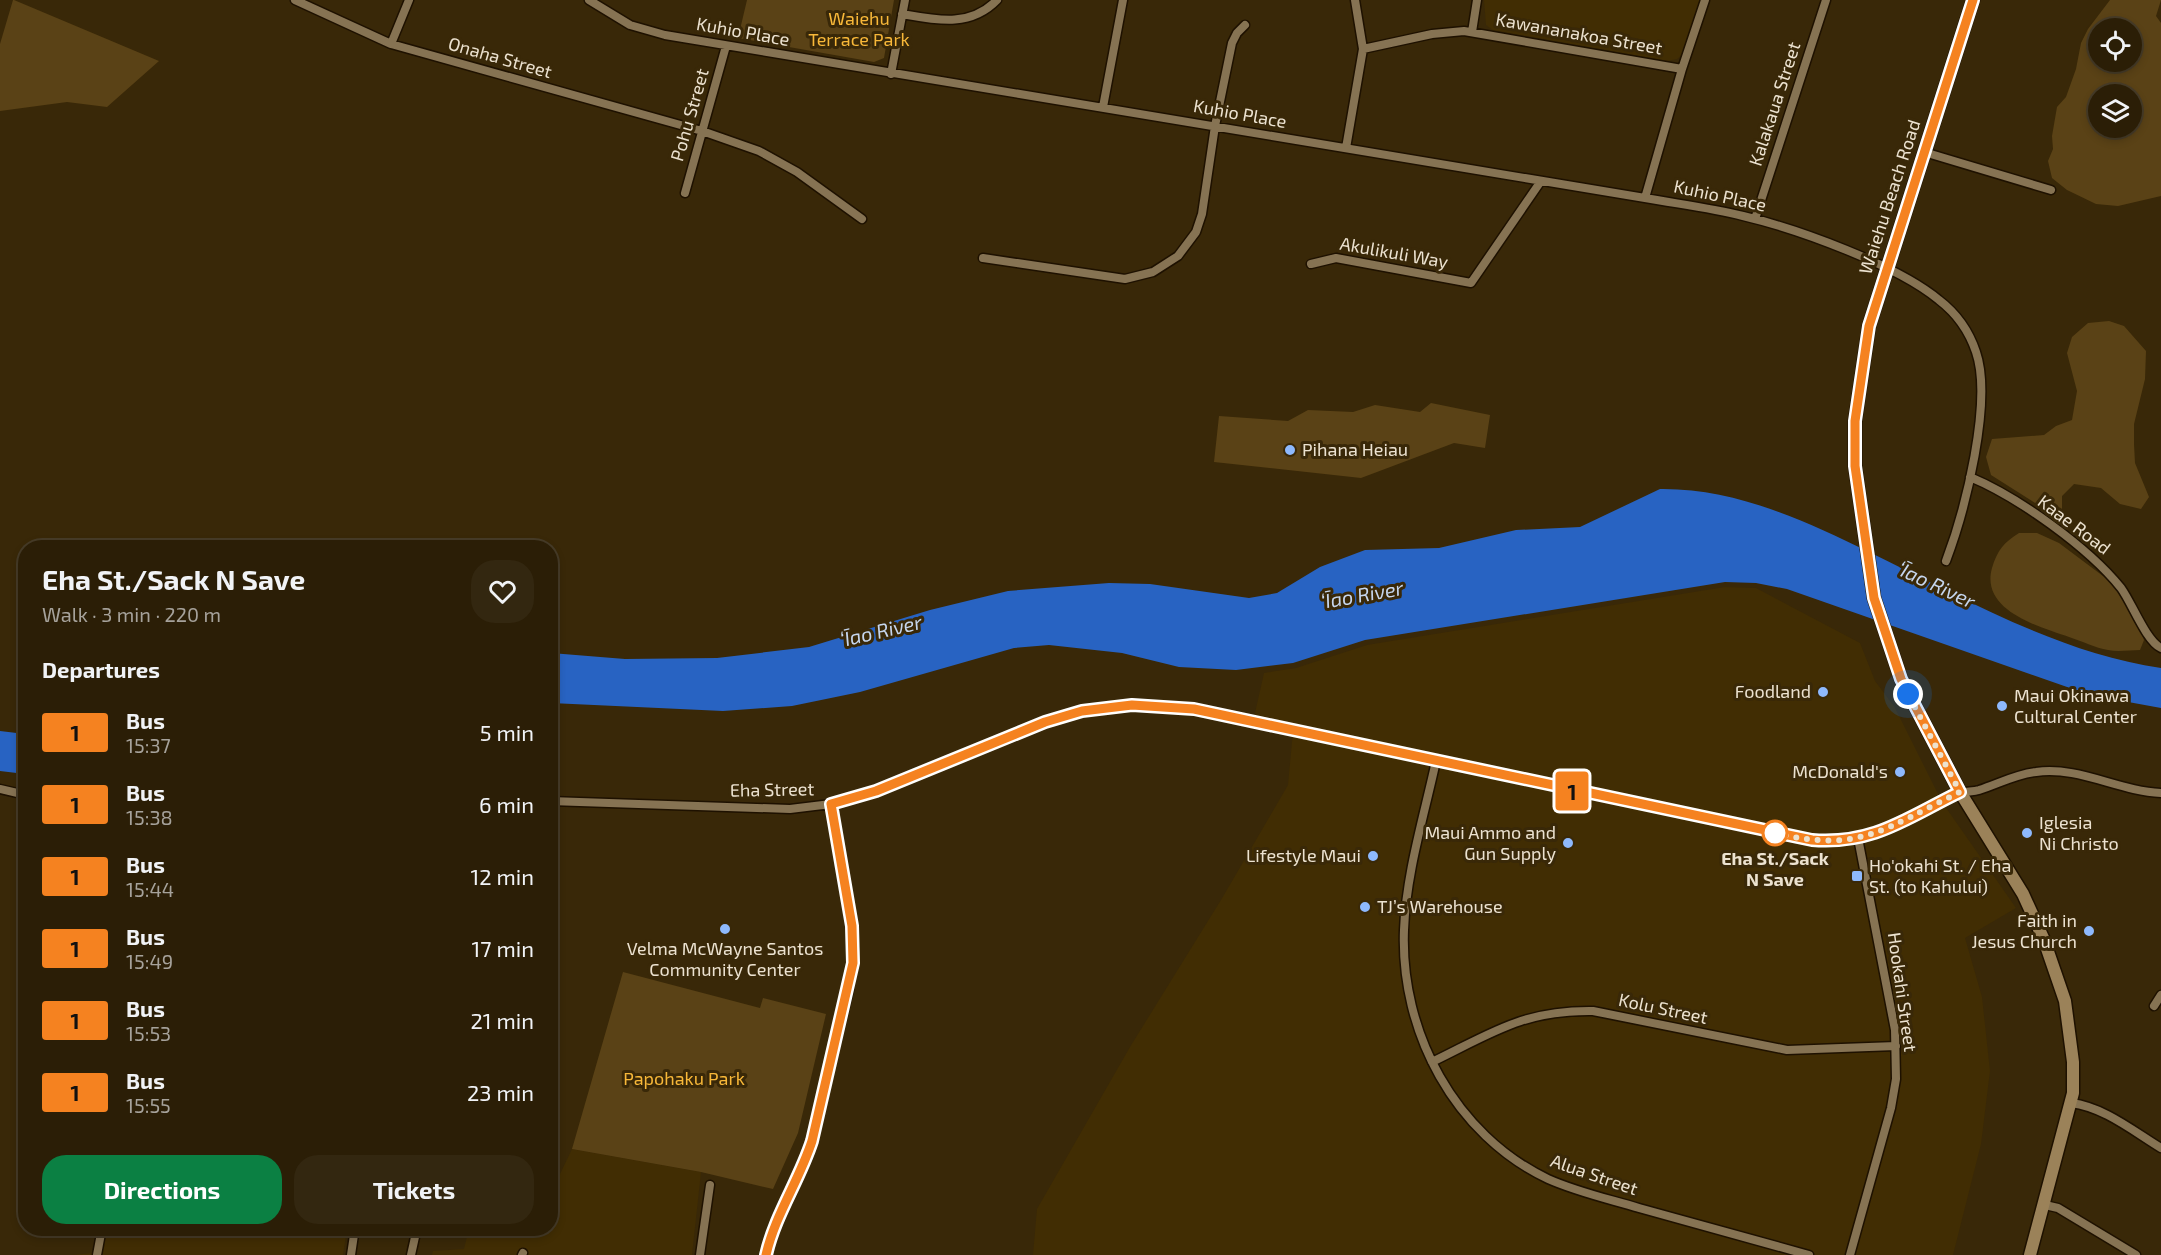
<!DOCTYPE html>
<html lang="en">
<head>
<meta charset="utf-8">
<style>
	:root { --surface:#2b1e06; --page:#332710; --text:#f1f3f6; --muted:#a6a29b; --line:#473c28; --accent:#0b8043 }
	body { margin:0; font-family:"Exo 2",sans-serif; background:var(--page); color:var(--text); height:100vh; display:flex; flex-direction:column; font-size:22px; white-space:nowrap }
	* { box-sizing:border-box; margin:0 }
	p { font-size:20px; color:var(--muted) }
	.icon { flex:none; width:33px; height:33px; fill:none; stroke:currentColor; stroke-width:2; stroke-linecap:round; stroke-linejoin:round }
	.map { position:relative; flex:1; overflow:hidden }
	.sheet { position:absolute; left:18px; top:540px; width:540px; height:696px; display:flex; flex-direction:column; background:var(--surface); border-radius:24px; box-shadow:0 3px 9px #0003,0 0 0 2px var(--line) }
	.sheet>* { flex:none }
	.badge { padding:0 12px; border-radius:4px; font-size:21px; line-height:39px }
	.fabs { position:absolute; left:2088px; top:18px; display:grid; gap:12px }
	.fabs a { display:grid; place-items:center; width:54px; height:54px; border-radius:50%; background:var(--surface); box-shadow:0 3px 9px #0003,0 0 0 2px var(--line); font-size:30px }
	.you { position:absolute; width:30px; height:30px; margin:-15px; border:4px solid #fff; border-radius:50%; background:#1a73e8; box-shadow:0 0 0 9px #1a73e833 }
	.map>.badge { position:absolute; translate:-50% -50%; box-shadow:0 0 0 3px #fff }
	h2 { padding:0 24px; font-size:22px; line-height:54px }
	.round { display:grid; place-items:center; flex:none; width:63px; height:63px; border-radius:24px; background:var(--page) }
	.head { display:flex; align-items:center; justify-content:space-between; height:102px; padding:0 24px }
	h1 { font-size:28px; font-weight:700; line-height:45px }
	.primary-button { display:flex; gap:12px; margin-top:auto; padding:12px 24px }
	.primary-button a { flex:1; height:69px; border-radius:24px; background:var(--accent); color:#fff; font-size:24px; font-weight:700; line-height:69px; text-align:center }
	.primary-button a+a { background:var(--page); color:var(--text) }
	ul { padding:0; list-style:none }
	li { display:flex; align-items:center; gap:18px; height:72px; padding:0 24px }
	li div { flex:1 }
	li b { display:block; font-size:22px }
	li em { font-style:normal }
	li .badge { min-width:66px; font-weight:700; text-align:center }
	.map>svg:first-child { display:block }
</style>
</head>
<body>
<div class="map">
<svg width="2161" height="1255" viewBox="0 0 2161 1255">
	<rect width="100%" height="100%" fill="#392808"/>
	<path fill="#412d03" d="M1484,0H1701L1684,53L1677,59L1667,61L1493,30L1486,25Z
		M1725,587L1756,588L1860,643L1875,681L1894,706L1942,802L2016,908L1965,938L1982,997L1990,1071L1981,1144L1953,1255H1033L1037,1209L1130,1047L1221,900L1288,785L1293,731L1253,722L1264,673L1296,668L1367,645Z
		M572,1149L701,1172L692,1255H432L433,1251L464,1249L469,1229L550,1228L551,1193Z
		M99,1229H347L343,1255H72L93,1253Z"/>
	<path fill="#5a4216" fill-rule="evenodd" d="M13,0H14L159,61L107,107L67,102L0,111V44Z
		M747,0H894L884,58L874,62L738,38Z
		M2110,0H2161L2156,16L2161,23V196L2118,206L2096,204L2067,190L2052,178L2048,161L2053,149L2052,136L2057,107L2066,97L2076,69L2081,43L2088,29ZM2098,28H2132V62H2098ZM2098,94H2132V128H2098Z
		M2109,321L2124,326L2146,351L2145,379L2134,424V444L2135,463L2149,497L2141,509L2120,504L2101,488L2074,484L2062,496V510L2054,515L1991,475L1986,457L1992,439L2044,435L2056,426L2072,420L2077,391L2067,353L2072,337L2088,323Z
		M1431,403L1490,415L1485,448L1454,443L1361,478L1214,462L1219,416L1288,421L1308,410L1353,412L1375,405L1420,412Z
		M2019,533H2037L2059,543L2107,579L2127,600L2144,640L2140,650C2130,650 2118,652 2108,650C2095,648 2082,641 2069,637C2040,627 1980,611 1992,568C1997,551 2004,542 2019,533Z
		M623,972L760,1008L763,998L826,1014L798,1133L773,1189L701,1172L572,1149Z"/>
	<path fill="#2863c2" d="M1660,489C1733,488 1802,519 1867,551C1960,596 2057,653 2161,668V708L2090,695L1787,589L1756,583L1725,582L1365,640L1293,663L1236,670L1179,667L1122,653L1049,645L1014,648L860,692L792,706L723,711L551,703V653L625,659L717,658L809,647L930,610L1008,591L1109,583L1150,584L1249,598L1277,593L1320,567L1365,550L1439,548L1516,530L1580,527Z
		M0,731L25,734V774L0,771Z"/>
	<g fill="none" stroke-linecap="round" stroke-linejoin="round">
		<g stroke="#1e1100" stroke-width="11">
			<path id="street" d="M295,0L391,44L702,131L759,151L797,172L862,219
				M589,0L630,25L665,35L1645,198C1678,204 1711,208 1743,216C1798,229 1897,265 1939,300C1956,313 1969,331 1976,352C1993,401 1965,511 1946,561
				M902,14C936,20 970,28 997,0
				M1472,32L1477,0
				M391,44L409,0
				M1363,49L1432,34L1464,31L1682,69
				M891,74L905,0
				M1103,107L1123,0
				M1346,148L1363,49L1355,0
				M1924,152L2051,190
				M685,193L726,46
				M1645,198L1682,69L1705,0
				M1755,219L1826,0
				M983,258L1125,279L1153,272L1178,256L1196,232L1202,214L1215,126L1232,43L1237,33L1245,25
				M1311,264L1336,258L1471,283L1541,181
				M1970,477C2018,497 2088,547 2121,588C2132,603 2146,641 2161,648
				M1436,761C1424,816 1406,874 1404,930C1400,1032 1455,1135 1548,1179C1577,1192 1609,1199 1639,1208C1696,1224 1753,1239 1809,1255
				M0,789L26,795
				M550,801L790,809L831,804L876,791L1045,722L1082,711L1132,705L1194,709L1812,840C1878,845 1902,818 1957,794C1964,791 1972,792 1979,790C1998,784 2016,774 2036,772C2079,766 2118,791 2161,793
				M2154,1006L2161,995
				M1432,1062C1492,1033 1523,1010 1593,1011L1787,1050L1896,1046
				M2071,1103C2104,1107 2133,1131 2161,1148
				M2045,1205L2058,1208L2136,1255
				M97,1255L102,1228
				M351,1255L355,1228
				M411,1255L417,1228
				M522,1255L523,1253
				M700,1255L710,1185
				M766,1255C775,1215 799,1180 812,1141L849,990L854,947L831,804
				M1850,1255L1891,1108L1896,1079L1895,1030L1858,838"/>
		</g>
		<g stroke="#1e1100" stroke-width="15">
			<path id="secondary" d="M1973,0L1869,326L1855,421V466L1874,598L1901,679L1960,792L2023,894L2044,940L2065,1001L2073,1062V1093L2030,1255"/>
		</g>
		<use href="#street" stroke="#867353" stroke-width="8"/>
		<use href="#secondary" stroke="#9b8259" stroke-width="12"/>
	</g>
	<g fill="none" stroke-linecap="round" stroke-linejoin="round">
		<g stroke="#fff" stroke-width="14">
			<path id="line" d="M766,1255C775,1215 799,1181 812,1141L853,963L852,926L831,804L876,791L1045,722L1082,711L1132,705L1194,709L1812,840C1874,845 1908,817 1960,792L1901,679L1874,598L1855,466V421L1869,326L1973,0"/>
		</g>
		<use href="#line" stroke="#f58220" stroke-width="9"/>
		<path stroke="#ece2d0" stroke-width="6" stroke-dasharray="0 10.8" d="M1775,833C1860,854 1885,828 1960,792L1908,694"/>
	</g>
	<g fill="#8eb9fd" stroke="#392808" stroke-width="2">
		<circle cx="1290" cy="450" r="6"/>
		<circle cx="1823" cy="692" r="6"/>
		<circle cx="2002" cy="706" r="6"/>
		<circle cx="1900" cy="772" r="6"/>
		<circle cx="2027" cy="833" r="6"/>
		<circle cx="1568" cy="843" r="6"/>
		<circle cx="1373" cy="856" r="6"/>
		<rect x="1851" y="870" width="12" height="12" rx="3"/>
		<circle cx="1365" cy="907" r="6"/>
		<circle cx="725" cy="929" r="6"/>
		<circle cx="2089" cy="931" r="6"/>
	</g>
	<circle fill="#fff" stroke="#f58220" stroke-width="3" cx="1775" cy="833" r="12"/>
	<g text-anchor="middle" stroke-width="6" stroke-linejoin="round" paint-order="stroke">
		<g font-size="18" fill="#f8b839" stroke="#392808">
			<text x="859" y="25">Waiehu<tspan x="859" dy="21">Terrace Park</tspan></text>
			<text x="684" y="1085">Papohaku Park</text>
		</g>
		<g font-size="18" fill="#ece2d0" stroke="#392808">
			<text transform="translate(743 32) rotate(10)" y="6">Kuhio Place</text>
			<text transform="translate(1579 34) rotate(10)" y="6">Kawananakoa Street</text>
			<text transform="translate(500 58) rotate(16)" y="6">Onaha Street</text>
			<text transform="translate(1775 104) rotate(-72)" y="6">Kalakaua Street</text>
			<text transform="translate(1240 114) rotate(10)" y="6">Kuhio Place</text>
			<text transform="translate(690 115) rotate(-74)" y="6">Pohu Street</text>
			<text transform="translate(1720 196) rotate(12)" y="6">Kuhio Place</text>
			<text transform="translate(1890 197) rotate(-72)" y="6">Waiehu Beach Road</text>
			<text transform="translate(1394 253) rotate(10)" y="6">Akulikuli Way</text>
			<text transform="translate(2074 525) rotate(37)" y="6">Kaae Road</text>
			<text transform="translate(772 790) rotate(-1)" y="6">Eha Street</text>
			<text transform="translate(1902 992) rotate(82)" y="6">Hookahi Street</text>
			<text transform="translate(1663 1009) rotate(12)" y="6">Kolu Street</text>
			<text transform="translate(1594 1175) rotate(19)" y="6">Alua Street</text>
		</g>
		<g font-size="18" fill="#ece2d0" stroke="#392808" text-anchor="start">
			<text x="1302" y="456">Pihana Heiau</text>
			<text x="1811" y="698" text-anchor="end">Foodland</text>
			<text x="2014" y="702">Maui Okinawa<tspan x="2014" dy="21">Cultural Center</tspan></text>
			<text x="1888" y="778" text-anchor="end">McDonald's</text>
			<text x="2039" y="829">Iglesia<tspan x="2039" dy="21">Ni Christo</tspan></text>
			<text x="1556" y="839" text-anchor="end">Maui Ammo and<tspan x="1556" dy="21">Gun Supply</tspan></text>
			<text x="1361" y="862" text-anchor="end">Lifestyle Maui</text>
			<text x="1869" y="872">Ho'okahi St. / Eha<tspan x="1869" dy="21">St. (to Kahului)</tspan></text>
			<text x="1377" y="913">TJ’s Warehouse</text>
			<text x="2077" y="927" text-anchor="end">Faith in<tspan x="2077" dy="21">Jesus Church</tspan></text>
			<text x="725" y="955" text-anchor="middle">Velma McWayne Santos<tspan x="725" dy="21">Community Center</tspan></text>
		</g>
		<g font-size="18" font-weight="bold" fill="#ece2d0" stroke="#392808">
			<text x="1775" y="865">Eha St./Sack<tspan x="1775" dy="21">N Save</tspan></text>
		</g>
		<g font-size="20" font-style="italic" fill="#c6d6ee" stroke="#392808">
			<text transform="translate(1936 585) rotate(25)" y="7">ʻĪao River</text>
			<text transform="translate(1362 595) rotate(-10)" y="7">ʻĪao River</text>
			<text transform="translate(881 631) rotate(-13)" y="7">ʻĪao River</text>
		</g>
	</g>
</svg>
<div class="fabs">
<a><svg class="icon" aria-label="locate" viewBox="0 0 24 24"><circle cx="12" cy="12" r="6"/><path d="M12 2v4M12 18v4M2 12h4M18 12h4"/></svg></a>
<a><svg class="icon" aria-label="layers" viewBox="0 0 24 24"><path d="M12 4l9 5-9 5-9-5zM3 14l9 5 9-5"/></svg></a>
</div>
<div class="you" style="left:1908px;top:694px"></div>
<b class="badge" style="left:1572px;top:791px;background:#f58220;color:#111">1</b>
<section class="sheet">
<div class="head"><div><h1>Eha St./Sack N Save</h1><p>Walk · 3 min · 220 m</p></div><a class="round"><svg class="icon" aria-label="heart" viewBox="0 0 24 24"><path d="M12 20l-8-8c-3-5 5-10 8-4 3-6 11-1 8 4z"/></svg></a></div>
<h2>Departures</h2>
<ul>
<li><span class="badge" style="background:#f58220;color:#111">1</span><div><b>Bus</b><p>15:37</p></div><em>5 min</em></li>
<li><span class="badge" style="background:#f58220;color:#111">1</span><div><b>Bus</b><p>15:38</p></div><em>6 min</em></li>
<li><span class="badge" style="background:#f58220;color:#111">1</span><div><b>Bus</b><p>15:44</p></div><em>12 min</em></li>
<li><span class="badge" style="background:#f58220;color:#111">1</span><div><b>Bus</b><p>15:49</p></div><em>17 min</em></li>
<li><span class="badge" style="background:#f58220;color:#111">1</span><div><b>Bus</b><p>15:53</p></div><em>21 min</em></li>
<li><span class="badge" style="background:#f58220;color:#111">1</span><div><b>Bus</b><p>15:55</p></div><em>23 min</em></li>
</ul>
<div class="primary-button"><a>Directions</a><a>Tickets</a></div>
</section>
</div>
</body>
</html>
